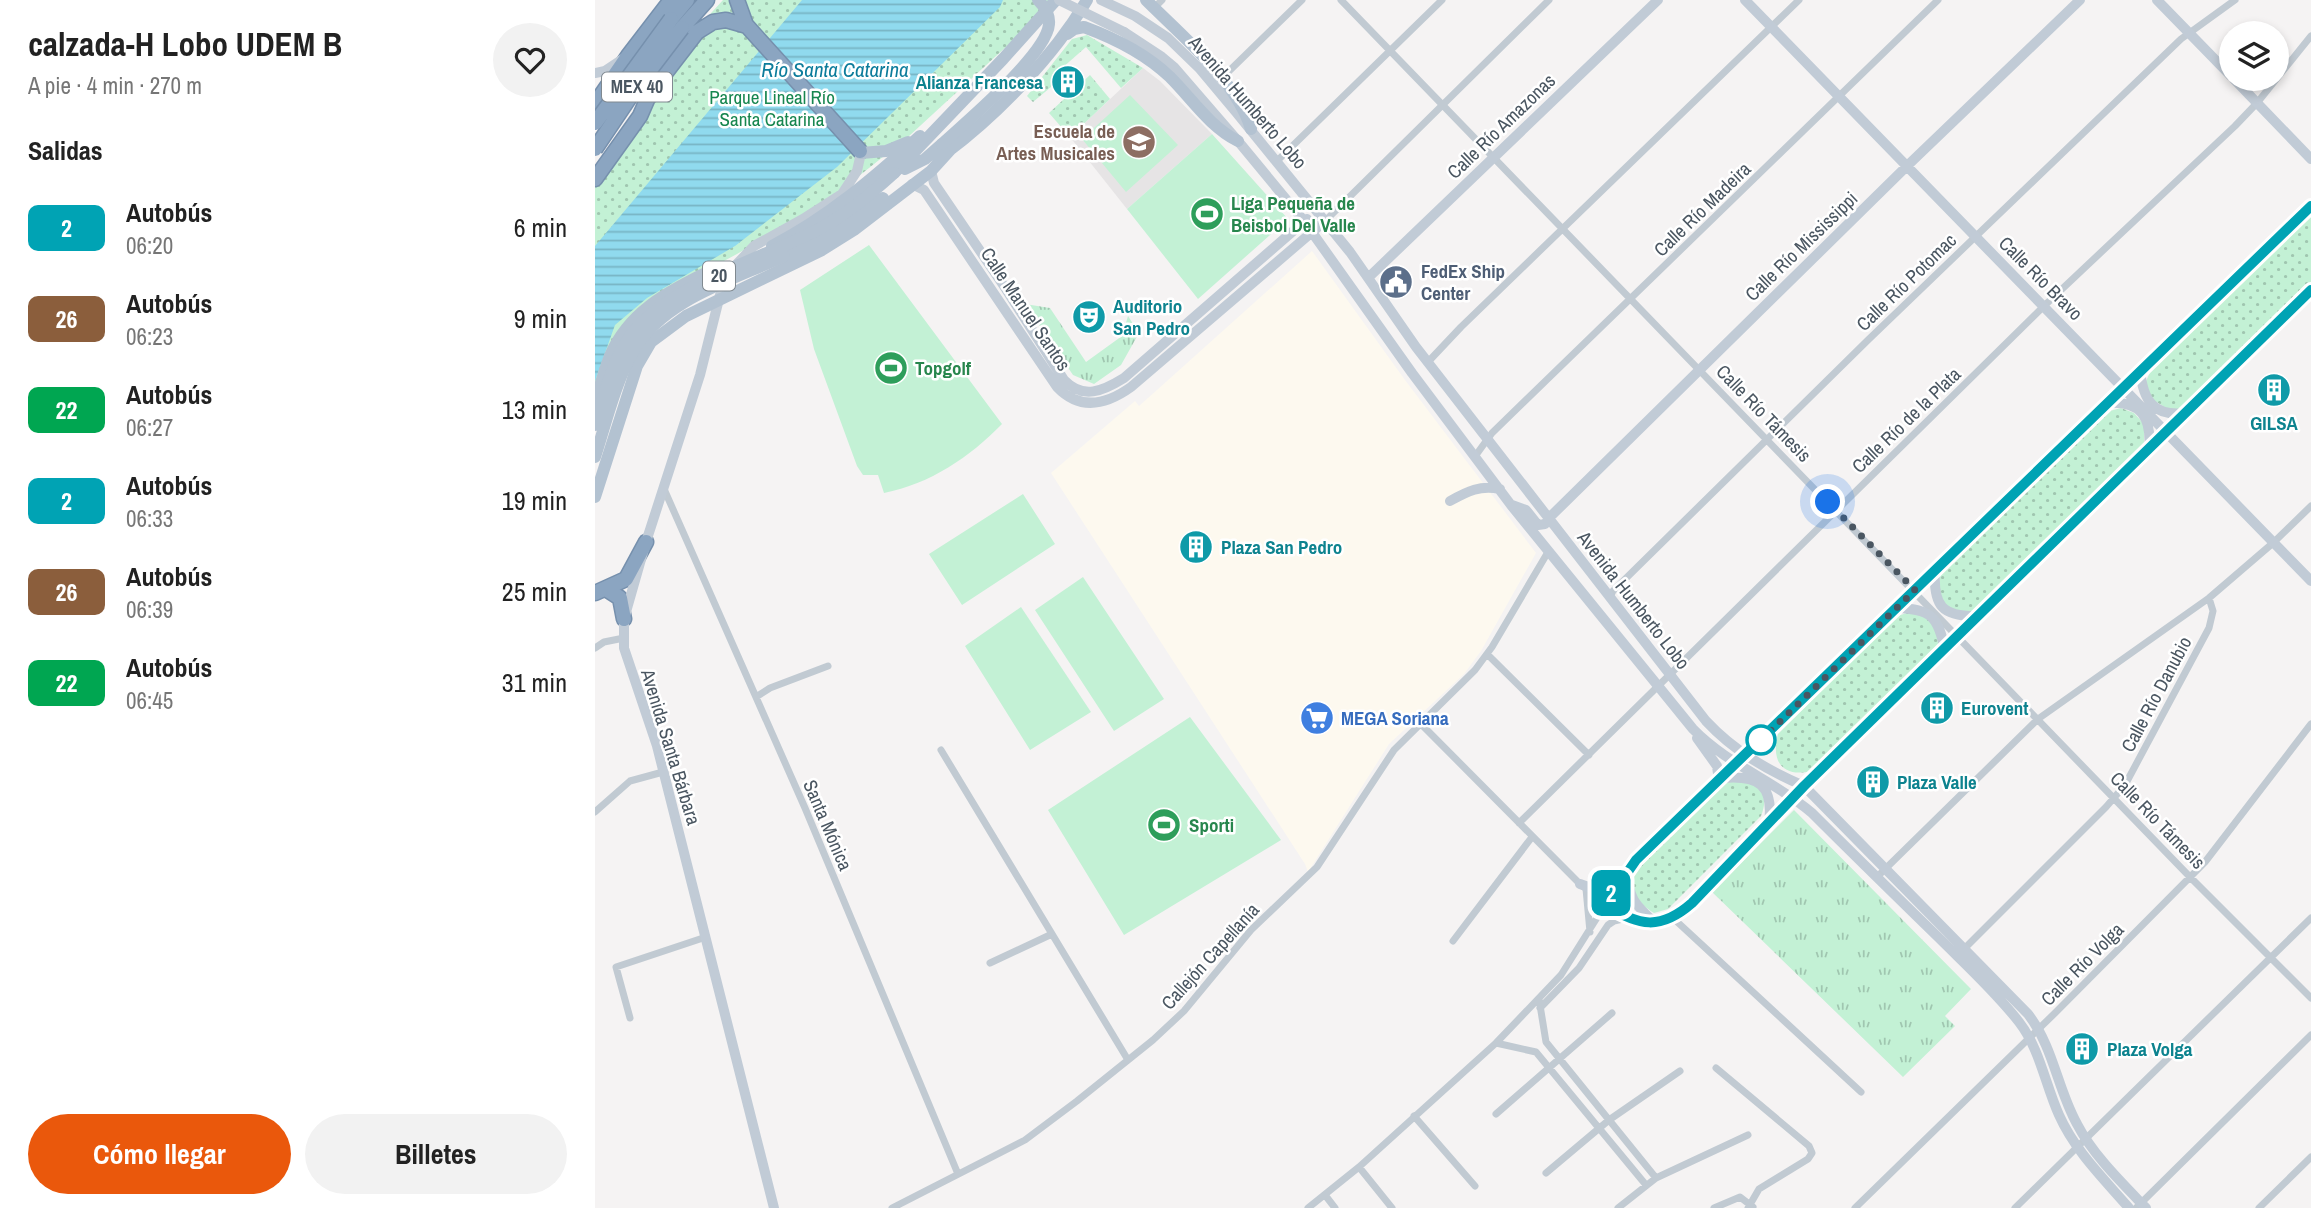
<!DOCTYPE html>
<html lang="es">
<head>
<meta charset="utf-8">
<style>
	:root { --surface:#fff; --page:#f2f2f2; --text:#222; --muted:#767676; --accent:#ea580c }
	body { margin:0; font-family:"Archivo Narrow",sans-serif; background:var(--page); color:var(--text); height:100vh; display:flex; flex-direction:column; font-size:26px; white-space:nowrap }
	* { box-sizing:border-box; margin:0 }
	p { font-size:23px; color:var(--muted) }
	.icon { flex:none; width:38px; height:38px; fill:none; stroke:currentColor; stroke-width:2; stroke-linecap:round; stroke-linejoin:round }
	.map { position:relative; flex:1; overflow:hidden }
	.drawer { display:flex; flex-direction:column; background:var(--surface); width:595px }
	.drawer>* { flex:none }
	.badge { padding:0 14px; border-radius:10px; font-size:24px; line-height:46px }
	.buttons { position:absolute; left:1624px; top:21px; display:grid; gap:14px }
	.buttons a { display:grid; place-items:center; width:70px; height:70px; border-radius:50%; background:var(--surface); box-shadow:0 4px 10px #0003; font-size:35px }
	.you { position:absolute; width:35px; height:35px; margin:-18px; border:5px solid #fff; border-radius:50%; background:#1a73e8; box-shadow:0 0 0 10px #1a73e833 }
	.map>.badge { position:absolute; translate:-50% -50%; box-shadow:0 0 0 4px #fff }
	h2 { padding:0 28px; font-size:26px; line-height:63px }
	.round { display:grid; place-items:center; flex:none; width:74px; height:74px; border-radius:37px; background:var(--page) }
	.headline { display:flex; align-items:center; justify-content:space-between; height:119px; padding:0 28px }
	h1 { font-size:33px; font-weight:700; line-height:52px }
	.cta { display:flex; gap:14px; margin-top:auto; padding:14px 28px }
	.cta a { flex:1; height:80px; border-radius:42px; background:var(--accent); color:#fff; font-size:28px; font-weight:700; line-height:80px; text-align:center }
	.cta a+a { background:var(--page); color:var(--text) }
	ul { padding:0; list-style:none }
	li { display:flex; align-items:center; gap:21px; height:91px; padding:0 28px }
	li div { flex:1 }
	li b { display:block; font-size:26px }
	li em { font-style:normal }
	li .badge { min-width:77px; font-weight:700; text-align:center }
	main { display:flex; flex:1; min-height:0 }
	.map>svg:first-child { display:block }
</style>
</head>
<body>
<main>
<section class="drawer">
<div class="headline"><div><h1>calzada-H Lobo UDEM B</h1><p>A pie · 4 min · 270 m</p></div><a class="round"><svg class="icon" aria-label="heart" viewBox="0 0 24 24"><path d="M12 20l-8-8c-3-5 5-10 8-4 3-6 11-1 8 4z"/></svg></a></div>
<h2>Salidas</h2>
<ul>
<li><span class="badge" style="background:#00a3b4;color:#fff">2</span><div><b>Autobús</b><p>06:20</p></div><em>6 min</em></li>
<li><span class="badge" style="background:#8b5e3c;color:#fff">26</span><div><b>Autobús</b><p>06:23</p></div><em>9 min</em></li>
<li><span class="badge" style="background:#00a651;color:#fff">22</span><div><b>Autobús</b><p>06:27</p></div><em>13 min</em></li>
<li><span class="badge" style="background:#00a3b4;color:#fff">2</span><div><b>Autobús</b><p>06:33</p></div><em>19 min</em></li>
<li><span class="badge" style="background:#8b5e3c;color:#fff">26</span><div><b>Autobús</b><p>06:39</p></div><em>25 min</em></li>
<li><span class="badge" style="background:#00a651;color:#fff">22</span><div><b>Autobús</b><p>06:45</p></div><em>31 min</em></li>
</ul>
<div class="cta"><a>Cómo llegar</a><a>Billetes</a></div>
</section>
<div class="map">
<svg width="1716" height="1208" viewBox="0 0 1716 1208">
	<defs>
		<pattern id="grass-tufts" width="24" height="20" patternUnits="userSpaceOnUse" patternTransform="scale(1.75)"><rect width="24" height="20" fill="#c3f1d5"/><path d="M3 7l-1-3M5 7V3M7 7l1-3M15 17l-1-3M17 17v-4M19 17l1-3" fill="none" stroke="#a0c6b0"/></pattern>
		<pattern id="park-dots" width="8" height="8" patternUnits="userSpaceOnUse" patternTransform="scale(1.75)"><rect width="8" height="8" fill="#c3f1d5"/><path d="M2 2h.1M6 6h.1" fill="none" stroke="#a0c6b0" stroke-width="1.8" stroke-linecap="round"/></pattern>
		<pattern id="water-rules" width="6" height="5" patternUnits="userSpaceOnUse" patternTransform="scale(1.75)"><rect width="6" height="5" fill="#90daee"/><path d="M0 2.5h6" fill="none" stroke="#78b4c4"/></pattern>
	</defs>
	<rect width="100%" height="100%" fill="#f5f3f3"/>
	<path fill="#fdf9ef" d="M717,251L810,380L941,553L886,651L869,674L794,744L713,872L710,864L456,473L540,401L544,406L562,390Z"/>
	<path fill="#e6e4e5" d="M548,68L565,81L617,134L532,209L475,137Z"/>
	<path fill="url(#grass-tufts)" d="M430,304L455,308L491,362L527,336L533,316L544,333L526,365L499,384L478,375Z
		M1199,810L1376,989L1350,1016L1360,1026L1308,1077L1117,892Z"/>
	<path fill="url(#park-dots)" d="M128,0H457L413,45L313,137L235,199L142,254L54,301L0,390V173L106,24Z
		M492,35L548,68L526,88L491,47L458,76L456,87L438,102L432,96L477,39Z
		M495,75L515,99L475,137L454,113Z
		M1716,213V287L1590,409L1576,411L1552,396L1551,381L1558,366Z
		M1526,408L1539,413L1549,424V450L1385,610C1355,616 1338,604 1346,573L1511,412Z
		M1317,611L1333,616L1347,645L1220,770C1190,779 1175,764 1183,734L1300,617Z
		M1143,779C1164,783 1175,794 1166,816L1073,909L1059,913C1043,903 1038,895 1035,877L1129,784Z"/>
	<path fill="#c3f1d5" d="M535,95L583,145L531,192L487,139Z
		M617,134L693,219L603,299L532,209Z
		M274,245L407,424C375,457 335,484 289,493L283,475H268L262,466L219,349L205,290Z
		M428,494L460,544L367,605L334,554Z
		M488,577L569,699L519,731L440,610Z
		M426,607L496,712L435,750L370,646Z
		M595,717L686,840L529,935L453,810Z"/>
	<path fill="url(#water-rules)" d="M207,0H408L405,7L242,167L140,246L52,298L20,325L0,381V246Z"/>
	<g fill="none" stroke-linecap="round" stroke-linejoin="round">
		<g stroke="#7690ad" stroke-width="17">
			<path id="highway" d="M142,0L151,25
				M76,19L92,0
				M87,28L112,0
				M0,104L33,56L76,0
				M0,179L45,116L55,93L102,32L118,22L131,20L152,26L265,151
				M11,589L25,598L29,619
				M0,593L31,579L51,542"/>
		</g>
		<path stroke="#c1cad2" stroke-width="7" d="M746,0L1595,877L1716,998
			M559,8L567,0
			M628,80L630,75L707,0
			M682,161L847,0
			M730,221L954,0
			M833,362L866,327L1204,0
			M881,455L897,433L1343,0
			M69,489L210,808L363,1174
			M1015,597L1018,591L1273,340L1586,39L1640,0
			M0,648L9,642L29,638
			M892,654L994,755
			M161,697L175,688L233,666
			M346,750L533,1060
			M0,812L35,781L68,772
			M924,823L1449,306L1640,126L1662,103L1716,36
			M1282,877L1443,719L1614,598L1678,543L1716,506
			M991,889L995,932
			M1078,918L1266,1092
			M858,941L937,837
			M1368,950L1511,807L1530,785L1614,628L1618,611L1614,598
			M395,963L457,934
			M944,999L951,1042L1061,1178
			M945,1008L984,968L1013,925L1019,921L1032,918
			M35,1018L21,967L111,937
			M901,1043L941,1052L1051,1185
			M1121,1068L1214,1146L1217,1153L1213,1159L1164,1189L1153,1208
			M901,1114L1017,1013
			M819,1116L880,1186
			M764,1167L797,1208
			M951,1173L1014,1120L1085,1071
			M730,1195L740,1208
			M297,1208L430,1140L482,1101L558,1040L589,1011L656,930L722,867L799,750L880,670L897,647L953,552
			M713,1208L764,1167L901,1043L966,975L1010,905L983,882L826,724
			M1023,1208L1061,1178L1153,1135
			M1119,1208L1145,1197L1158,1207
			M1260,1208L1460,1013L1610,862L1716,724
			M1420,1208L1716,918
			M1541,1208L1716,1035
			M1664,1208L1716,1157"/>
		<path stroke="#c1cbd6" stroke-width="10" d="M506,0L540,16L573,38L605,69L641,112L755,252L821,347L1111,721C1139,751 1172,770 1209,786L1433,1014C1459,1048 1462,1088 1482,1124C1498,1155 1527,1183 1551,1208
			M1150,0L1716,581
			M1562,0L1636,76
			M529,32L567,57L579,67L643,141L709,221L817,373L916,505L1098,729C1133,765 1180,781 1217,813C1259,855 1301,896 1343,937C1370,964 1400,991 1424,1022C1445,1049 1450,1084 1464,1115C1480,1151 1509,1179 1534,1208
			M0,73L10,71L28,59
			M1639,79L1716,159
			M336,171L339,183L411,289L469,380C488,400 508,391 529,378L712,219
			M317,184L329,190L462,387C485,411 511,405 536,387L730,221
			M1716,206L1041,860L1010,905C1044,925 1065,931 1097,903L1209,786L1716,290
			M138,268L159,246L208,219L247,194L262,171L266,153
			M774,277L1063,0
			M125,295L105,375L51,542L29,619V648L62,746L179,1208
			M1545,370C1548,400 1558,417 1591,413
			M1511,403C1546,400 1557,417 1554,450
			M855,501C873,491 885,485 905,489
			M917,505L931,510L943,525L950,524L956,516L1312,166L1485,0
			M1340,570C1338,606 1347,617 1383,616
			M1302,608C1337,609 1343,617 1350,650
			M1102,738L1122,766L1124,782
			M1128,778C1163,775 1179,785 1174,823
			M1032,870C1033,898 1040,905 1060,923
			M985,884L1002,890L1022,884"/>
		<path stroke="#b3c2d1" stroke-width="12" d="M551,0C586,35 642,81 656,129
			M472,34L479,29L489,27C519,38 552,55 575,77C598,100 614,126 643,141
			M265,151L266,153L291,151L313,142
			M351,153C403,114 459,56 492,0
			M310,169L330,159L347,144
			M299,173L408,59L461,0
			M177,246C232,218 280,177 325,136
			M189,256L227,238L288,198
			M0,402C5,387 9,371 15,356C33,313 72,292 111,273L122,275L124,280
			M0,497L42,366L56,342L91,316L227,250L259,230L336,171L356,149"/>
		<use href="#highway" stroke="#8ba5c1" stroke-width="14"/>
		<g stroke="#7690ad" stroke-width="17" stroke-linecap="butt">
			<path id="highway-bridge" d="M0,123L76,19
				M0,149L39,91L87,28"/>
		</g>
		<path stroke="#c1cbd6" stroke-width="10" d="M464,0L529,32"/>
		<path stroke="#b3c2d1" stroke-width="12" d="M347,144C371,122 452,54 454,24C455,14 450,7 443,0
			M0,425C9,397 16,364 33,339C69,286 165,260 222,230C250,216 276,194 299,173
			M0,457C11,423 21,380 39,350C69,299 138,280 189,256"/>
		<use href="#highway-bridge" stroke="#8ba5c1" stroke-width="14"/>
	</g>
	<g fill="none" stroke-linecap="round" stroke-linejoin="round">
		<g stroke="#fff" stroke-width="16">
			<path id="line" d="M1716,206L1041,860L1010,905C1044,926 1065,931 1097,903L1209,786L1716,290"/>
		</g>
		<use href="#line" stroke="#00a3b4" stroke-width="10"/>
		<path stroke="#4a5661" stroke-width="7" stroke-dasharray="0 12.6" d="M1166,740L1162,744L1320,590L1233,502"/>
	</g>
	<defs>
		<g id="building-disc" transform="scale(1.75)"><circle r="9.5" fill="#0f9aa8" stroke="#fff"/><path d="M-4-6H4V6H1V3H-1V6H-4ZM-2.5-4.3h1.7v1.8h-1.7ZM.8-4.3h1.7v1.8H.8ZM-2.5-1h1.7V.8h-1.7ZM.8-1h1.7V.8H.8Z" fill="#fff"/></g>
		<g id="school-disc" transform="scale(1.75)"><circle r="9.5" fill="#8d6e63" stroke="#fff"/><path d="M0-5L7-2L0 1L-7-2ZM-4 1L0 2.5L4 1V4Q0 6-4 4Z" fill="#fff"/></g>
		<g id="stadium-disc" transform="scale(1.75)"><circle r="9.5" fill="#2e9e5b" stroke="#fff"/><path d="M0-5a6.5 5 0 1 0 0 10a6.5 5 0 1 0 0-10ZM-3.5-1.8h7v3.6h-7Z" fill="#fff"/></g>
		<g id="civic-disc" transform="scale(1.75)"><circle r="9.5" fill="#5c6f8a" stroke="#fff"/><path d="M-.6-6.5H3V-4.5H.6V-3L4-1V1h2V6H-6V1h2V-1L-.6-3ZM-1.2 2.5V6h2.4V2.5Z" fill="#fff"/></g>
		<g id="theatre-disc" transform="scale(1.75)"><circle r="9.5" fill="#0f9aa8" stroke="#fff"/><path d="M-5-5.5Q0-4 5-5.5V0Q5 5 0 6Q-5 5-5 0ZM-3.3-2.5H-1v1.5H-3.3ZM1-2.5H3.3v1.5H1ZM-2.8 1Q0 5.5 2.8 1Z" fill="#fff"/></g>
		<g id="supermarket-disc" transform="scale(1.75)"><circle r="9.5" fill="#3f7fe0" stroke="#fff"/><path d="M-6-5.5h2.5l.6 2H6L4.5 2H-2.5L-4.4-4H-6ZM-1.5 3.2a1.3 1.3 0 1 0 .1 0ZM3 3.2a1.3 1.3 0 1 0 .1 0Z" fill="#fff"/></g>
	</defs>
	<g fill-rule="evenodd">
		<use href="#building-disc" x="473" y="82"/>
		<use href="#school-disc" x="544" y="142"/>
		<use href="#stadium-disc" x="612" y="214"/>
		<use href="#civic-disc" x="801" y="282"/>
		<use href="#theatre-disc" x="494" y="317"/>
		<use href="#stadium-disc" x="296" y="368"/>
		<use href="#building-disc" x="1679" y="390"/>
		<use href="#building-disc" x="601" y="547"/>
		<use href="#building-disc" x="1342" y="708"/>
		<use href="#supermarket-disc" x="722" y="718"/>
		<use href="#building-disc" x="1278" y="782"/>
		<use href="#stadium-disc" x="569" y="825"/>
		<use href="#building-disc" x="1487" y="1049"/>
	</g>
	<circle fill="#fff" stroke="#00a3b4" stroke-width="3.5" cx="1166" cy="740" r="14"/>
	<g text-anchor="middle" stroke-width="5" stroke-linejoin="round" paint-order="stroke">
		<g fill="#fff" stroke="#808990" stroke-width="2">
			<rect x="7" y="72.5" width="70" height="29" rx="5"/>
			<rect x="108" y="261.5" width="32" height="29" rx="5"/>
		</g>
		<g font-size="18" font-weight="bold" fill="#4a5661">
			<text x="42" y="93">MEX 40</text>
			<text x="124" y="282">20</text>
		</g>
		<g font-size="19" font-weight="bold" fill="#0d838f" stroke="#fff" text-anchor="start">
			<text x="448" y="89" text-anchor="end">Alianza Francesa</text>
			<text x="518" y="313">Auditorio<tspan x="518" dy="22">San Pedro</tspan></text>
			<text x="1679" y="430" text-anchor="middle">GILSA</text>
			<text x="626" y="554">Plaza San Pedro</text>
			<text x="1366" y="715">Eurovent</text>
			<text x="1302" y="789">Plaza Valle</text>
			<text x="1512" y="1056">Plaza Volga</text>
		</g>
		<g font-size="19" fill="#17864f" stroke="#fff">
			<text x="177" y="104">Parque Lineal Río<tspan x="177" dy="22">Santa Catarina</tspan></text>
		</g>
		<g font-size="19" fill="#4a5661" stroke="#fff">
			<text transform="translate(653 102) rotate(49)" y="7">Avenida Humberto Lobo</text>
			<text transform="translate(906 126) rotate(-44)" y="7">Calle Río Amazonas</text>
			<text transform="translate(1107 209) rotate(-44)" y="7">Calle Río Madeira</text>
			<text transform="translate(1206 246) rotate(-44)" y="7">Calle Río Mississippi</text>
			<text transform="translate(1446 278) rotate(45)" y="7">Calle Río Bravo</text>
			<text transform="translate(1311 282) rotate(-44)" y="7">Calle Río Potomac</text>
			<text transform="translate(431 309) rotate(56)" y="7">Calle Manuel Santos</text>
			<text transform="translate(1169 413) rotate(46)" y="7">Calle Río Támesis</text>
			<text transform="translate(1311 420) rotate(-44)" y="7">Calle Río de la Plata</text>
			<text transform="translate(1039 600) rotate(52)" y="7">Avenida Humberto Lobo</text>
			<text transform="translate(1561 694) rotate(-62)" y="7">Calle Río Danubio</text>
			<text transform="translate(76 747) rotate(73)" y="7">Avenida Santa Bárbara</text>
			<text transform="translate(1563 820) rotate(46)" y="7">Calle Río Támesis</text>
			<text transform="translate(233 825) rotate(67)" y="7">Santa Mónica</text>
			<text transform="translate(615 956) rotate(-48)" y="7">Callejón Capellanía</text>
			<text transform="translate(1487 964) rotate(-45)" y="7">Calle Río Volga</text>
		</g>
		<g font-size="19" font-weight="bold" fill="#785e54" stroke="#fff" text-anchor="end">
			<text x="520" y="138">Escuela de<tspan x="520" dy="22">Artes Musicales</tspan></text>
		</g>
		<g font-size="19" font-weight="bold" fill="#27864d" stroke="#fff" text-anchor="start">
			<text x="636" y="210">Liga Pequeña de<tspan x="636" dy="22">Beisbol Del Valle</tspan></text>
			<text x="320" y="375">Topgolf</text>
			<text x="594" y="832">Sporti</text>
		</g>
		<g font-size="19" font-weight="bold" fill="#4e5e75" stroke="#fff" text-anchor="start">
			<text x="826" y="278">FedEx Ship<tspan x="826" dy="22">Center</tspan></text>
		</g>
		<g font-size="19" font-weight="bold" fill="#366cbe" stroke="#fff" text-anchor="start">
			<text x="746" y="725">MEGA Soriana</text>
		</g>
		<g font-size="21" font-style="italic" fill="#0c7c9b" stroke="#fff">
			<text x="240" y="77">Río Santa Catarina</text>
		</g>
	</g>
</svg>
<div class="buttons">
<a><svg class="icon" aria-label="layers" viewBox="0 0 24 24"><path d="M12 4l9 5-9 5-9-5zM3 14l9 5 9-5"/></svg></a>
</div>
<div class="you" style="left:1233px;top:502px"></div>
<b class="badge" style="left:1016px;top:893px;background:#00a3b4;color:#fff">2</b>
</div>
</main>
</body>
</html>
